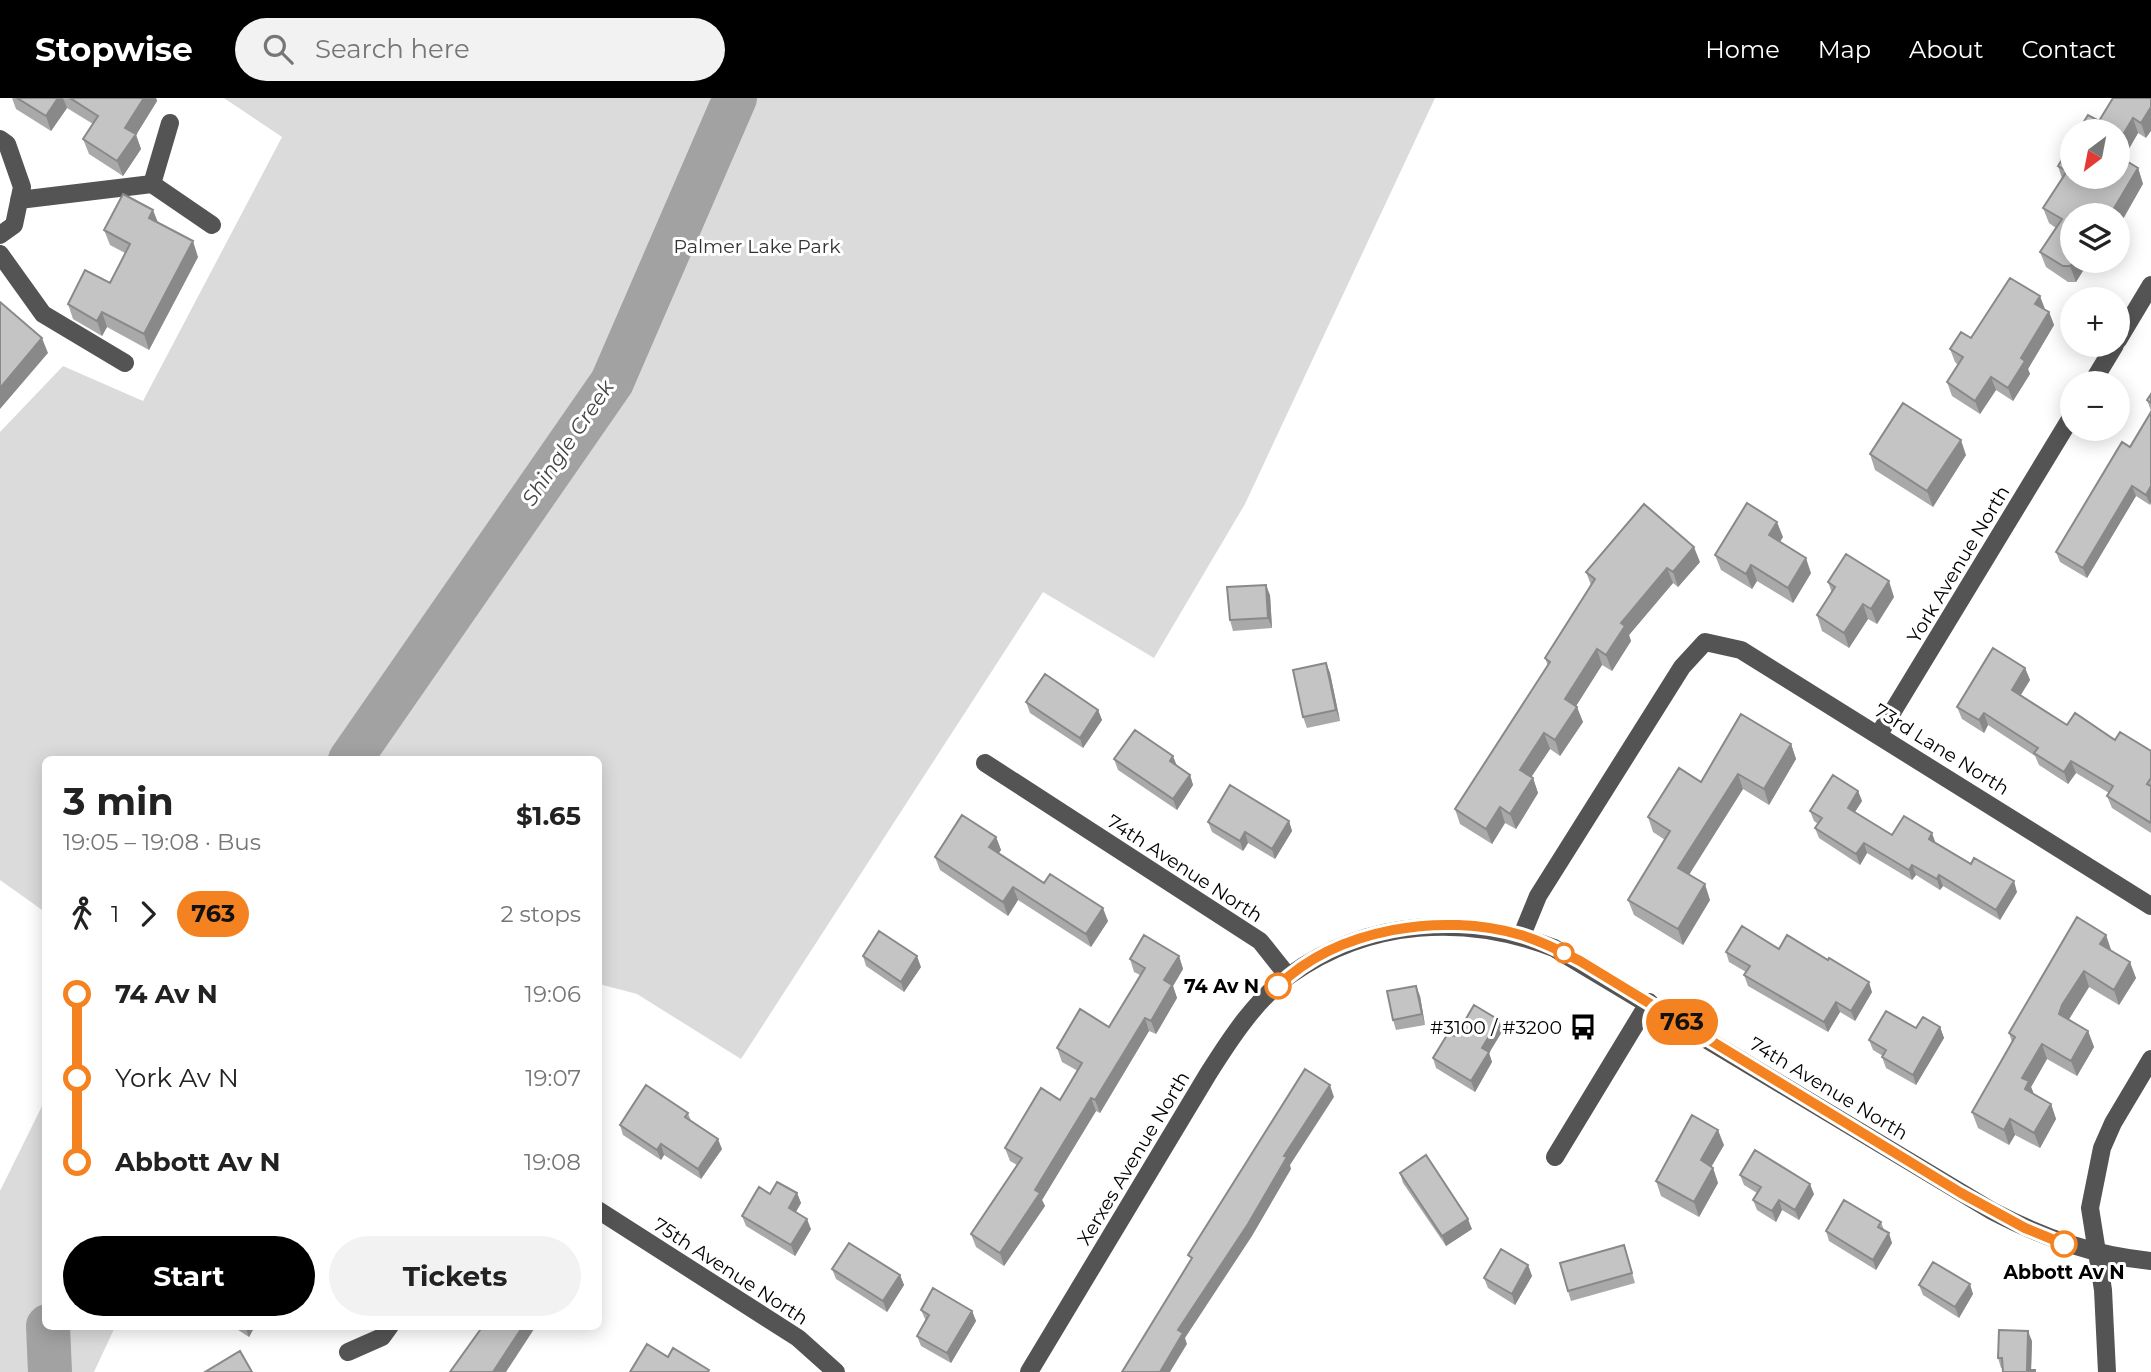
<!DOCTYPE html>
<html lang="en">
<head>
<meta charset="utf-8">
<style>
	:root { --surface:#fff; --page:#f2f2f2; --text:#222; --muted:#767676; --accent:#000 }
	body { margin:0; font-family:Montserrat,sans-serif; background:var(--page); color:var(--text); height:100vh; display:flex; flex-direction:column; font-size:26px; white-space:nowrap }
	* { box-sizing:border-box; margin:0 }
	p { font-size:23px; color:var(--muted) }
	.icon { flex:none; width:38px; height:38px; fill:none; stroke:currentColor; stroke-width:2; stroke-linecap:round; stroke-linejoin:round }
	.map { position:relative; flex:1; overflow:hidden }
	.drawer { position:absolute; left:42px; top:658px; width:560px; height:574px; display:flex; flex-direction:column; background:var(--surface); border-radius:10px; box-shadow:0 4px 18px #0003 }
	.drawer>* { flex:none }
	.badge { padding:0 14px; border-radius:23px; font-size:24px; line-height:46px }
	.needle { width:46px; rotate:212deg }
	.fabs { position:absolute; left:2060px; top:21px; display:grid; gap:14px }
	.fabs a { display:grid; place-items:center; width:70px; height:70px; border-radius:50%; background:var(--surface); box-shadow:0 4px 18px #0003; font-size:35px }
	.map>.badge { position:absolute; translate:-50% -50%; box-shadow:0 0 0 4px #fff }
	.legs { display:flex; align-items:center; gap:10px; height:77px; padding:0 21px; font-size:23px }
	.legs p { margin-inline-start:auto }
	.headline { display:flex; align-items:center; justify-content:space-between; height:119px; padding:0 21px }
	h1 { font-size:38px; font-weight:700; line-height:52px }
	.primary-button { display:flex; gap:14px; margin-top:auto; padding:14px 21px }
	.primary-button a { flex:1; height:80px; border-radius:42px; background:var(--accent); color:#fff; font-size:28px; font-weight:700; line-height:80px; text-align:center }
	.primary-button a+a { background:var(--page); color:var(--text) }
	ul { padding:0 21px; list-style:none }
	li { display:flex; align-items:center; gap:24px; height:84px; font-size:26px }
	li i { display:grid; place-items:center; width:10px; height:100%; margin:0 9px; background:currentColor }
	li i::after { content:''; width:18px; height:18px; margin:-9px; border:5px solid; border-radius:50%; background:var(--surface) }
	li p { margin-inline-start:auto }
	li:first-child i { background:linear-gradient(#0000 50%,currentColor 0) }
	li:last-child i { background:linear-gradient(currentColor 50%,#0000 0) }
	header { display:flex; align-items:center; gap:42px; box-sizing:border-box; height:98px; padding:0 35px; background:var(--accent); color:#fff }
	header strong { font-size:33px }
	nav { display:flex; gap:38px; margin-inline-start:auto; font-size:24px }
	.search { width:490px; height:63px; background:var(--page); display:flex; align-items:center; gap:18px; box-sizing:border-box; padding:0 24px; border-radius:38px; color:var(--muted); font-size:26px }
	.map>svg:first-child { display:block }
</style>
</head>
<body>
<header>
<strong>Stopwise</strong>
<div class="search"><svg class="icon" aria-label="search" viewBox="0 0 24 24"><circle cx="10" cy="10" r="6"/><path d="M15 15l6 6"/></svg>Search here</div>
<nav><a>Home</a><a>Map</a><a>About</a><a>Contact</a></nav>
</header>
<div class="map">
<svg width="2151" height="1274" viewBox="0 0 2151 1274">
	<rect width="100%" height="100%" fill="#fff"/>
	<path fill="#dbdbdb" d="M224,0H1435L1245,406L1154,560L1043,494L741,961L637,896L599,886L598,662H46L45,814L0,782V334L63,268L143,303L282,39Z
		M45,1002L46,1228L115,1229L94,1274H0V1093Z"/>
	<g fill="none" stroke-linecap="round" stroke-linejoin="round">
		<path stroke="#a2a2a2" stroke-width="44" d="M350,662L612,284L735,0
			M48,1228L50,1274"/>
		<path stroke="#545454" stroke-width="18" d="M0,41L7,46L22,89L14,127L0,137
			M152,86L170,25
			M19,102L152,86L212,127
			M0,156L43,216L125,265
			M2118,242L2151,187
			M2092,285L2115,247
			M1879,636L2072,318
			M985,665L1260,843L1288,878
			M1522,837L1538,798L1682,569L1705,544L1741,552L2151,808
			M1555,1059L1649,904
			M598,1112L798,1240L836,1274
			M348,1254L382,1239L390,1228
			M1029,1274L1208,976C1230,941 1256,901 1290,877C1369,821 1465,816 1554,850L1992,1113C2044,1140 2092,1157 2151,1163
			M2107,1274L2103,1192L2090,1110L2102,1050L2113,1025L2151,961"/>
	</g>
	<path fill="#a9a9a9" d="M12,0H156L157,3L136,37L141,51L123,78L89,56L83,41L93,26L67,10L51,33L16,11Z
		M2151,0L2146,40L2138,35L2123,61L2138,70L2143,86L2072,117V163H2089L2076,184H2068L2046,169L2040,154L2056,130L2049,125L2043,110L2062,80L2058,68L2099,23Z
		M158,125L198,159L149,252L107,229L102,238L73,221L68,206L110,185L125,155L110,147L104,132Z
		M2045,211L2049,214L2054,227L2028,271L2030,276L2013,303L1996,292L1980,316L1952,298L1947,284L1958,267L1955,264L1950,251L1971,240Z
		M2151,296V313L2147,302Z
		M2130,349L2150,407L2136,398L2087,480L2060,464L2056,454Z
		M1870,356L1966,357L1933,409L1875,372Z
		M1783,439L1780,444L1811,475L1793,505L1757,483L1752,491L1721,472L1715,457Z
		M1700,464L1678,489L1673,485L1629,537L1631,543L1612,573L1602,567L1576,608L1583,624L1560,658L1550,651L1531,679L1533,680L1538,695L1516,731L1505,725L1492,746L1460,726L1455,711L1548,568L1545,560L1591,487L1586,474Z
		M1828,484L1894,499L1877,526L1868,521L1849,550L1822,533L1817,517L1832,495Z
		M1270,497L1272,530L1233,533L1230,522Z
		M1326,565L1330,575L1340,623L1307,630L1303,619Z
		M2025,570L2030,582L2021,597L2067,627L2151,653V735L2112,710L2107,698L2109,695L2076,675L2068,686L2039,667L2035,658L1988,627L1984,635L1962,621L1957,609Z
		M1026,604L1098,612L1102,622L1083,650L1030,615Z
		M1791,646L1796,661L1769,707L1743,691L1689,777L1710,802L1683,847L1634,817L1628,802L1665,742L1653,734L1648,719L1701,684Z
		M1114,661L1190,677L1193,687L1177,712L1118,672Z
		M1858,693L1862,703L1855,714L1892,737L1936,745L2017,794L2000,822L1943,788L1940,792L1916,777L1912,782L1867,755L1860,767L1819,740L1815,730L1818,726L1814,723L1810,713Z
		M1289,723L1292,733L1275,761L1248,745L1243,753L1212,734L1208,724Z
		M996,739L1001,752L999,755L1044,785L1108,823L1091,849L1018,802L1008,818L940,772L935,759Z
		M2106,837L2111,852V853L2136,880L2119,907L2089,889L2068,922L2088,933L2094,949L2077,978L2047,961L2031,989L2034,996L2051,1006L2056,1021L2040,1050L2015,1037L2009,1047L1978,1030L1972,1014L2012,944L2009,935Z
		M1779,851L1872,894L1855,923L1840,914L1828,934L1748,888L1744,877L1746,874L1729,864L1726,854Z
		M863,858L921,869L904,894L866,868Z
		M1179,858L1183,871L1173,888L1177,900L1156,936L1149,933L1100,1015L1096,1013L1042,1102L1045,1108L1004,1168L976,1149L971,1136L1017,1067L1010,1063L1005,1050L1060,1002L1078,973L1062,964L1057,950L1109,929L1140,877L1134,874L1130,861Z
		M1420,898L1425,927L1396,932L1393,922Z
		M1940,929L1944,940L1916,987L1886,970L1882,959L1883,958L1873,952L1869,942L1916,930Z
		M1503,932L1489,955L1492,964L1475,994L1436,970L1433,960L1456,938Z
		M688,1015L691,1023L722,1051L701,1081L664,1057L661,1062L623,1037L620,1027Z
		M1724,1047L1711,1069L1713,1070L1718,1085L1699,1119L1661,1098L1656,1083Z
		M1400,1075L1472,1131L1446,1148L1403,1085Z
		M1740,1077L1814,1096L1799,1122L1782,1112L1776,1124L1757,1112L1753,1102L1757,1095L1744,1087Z
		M797,1095L801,1105L796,1114L811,1131L795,1158L746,1128L742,1118L770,1096Z
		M1881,1124L1884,1132L1892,1145L1876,1172L1829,1143L1826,1133Z
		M1627,1157L1635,1185L1571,1203L1568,1193Z
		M1528,1167L1532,1178L1515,1207L1488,1190L1484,1180Z
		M832,1171L900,1177L904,1187L887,1214L836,1181Z
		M1919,1187L1973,1196L1959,1220L1923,1197Z
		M921,1212L972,1213L976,1223L951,1265L921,1248L917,1238L926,1223Z
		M232,1228H255L249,1239Z
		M2032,1243L2031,1272H2035L2036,1274H2003V1270H2001L1998,1260Z"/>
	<path fill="#898989" d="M58,0H63L67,10L51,33L46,18Z
		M144,0H156L157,3L136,37L141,51L123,78L117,63L125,30Z
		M2151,9V33L2146,40L2141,25Z
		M2133,20L2138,35L2118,70V45Z
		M2138,70L2143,86L2118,130V117H2110Z
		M153,112L159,127L149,120Z
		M193,143L198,159L149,252L144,236Z
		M2074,163H2089L2076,184L2070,168Z
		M2040,198L2045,211L2035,206Z
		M102,214L107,229L102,238L97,223Z
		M2049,214L2054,227L2028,271L2030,276L2013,303L2008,290L2021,260Z
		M42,240L48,255L0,311V290Z
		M1991,279L1996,292L1980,316L1975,303Z
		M1961,342L1966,357L1933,409L1927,393Z
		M2132,388L2136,398L2087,480L2083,470Z
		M2151,388V405L2150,407L2146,397Z
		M1777,424L1783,439L1774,452L1769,437Z
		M1694,449L1700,464L1678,489L1673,474Z
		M1806,460L1811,475L1793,505L1788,490Z
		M1751,467L1757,483L1752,491L1746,476Z
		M1667,470L1673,485L1629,537L1631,543L1612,573L1606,557L1621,525Z
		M1889,483L1894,499L1877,526L1871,511Z
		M1266,487L1270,497L1272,530L1268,520Z
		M1863,506L1868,521L1849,550L1844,535Z
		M1597,551L1602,567L1571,616L1565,601Z
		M1326,565L1330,575L1340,623L1336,612Z
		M2025,570L2030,582L2016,604L2012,592Z
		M1577,609L1583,624L1560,658L1555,642Z
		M1098,612L1102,622L1083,650L1080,640Z
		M1984,615L1988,627L1984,635L1979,622Z
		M1544,635L1550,651L1526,687L1520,672Z
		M1791,646L1796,661L1769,707L1764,691Z
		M1173,658L1177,668L1170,663Z
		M2071,663L2076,675L2068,686L2064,674Z
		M1738,676L1743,691L1683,786L1678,770Z
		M1190,677L1193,687L1177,712L1173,701Z
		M1533,680L1538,695L1516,731L1510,716Z
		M1858,693L1862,703L1851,720L1848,710Z
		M1500,709L1505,725L1492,746L1486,731Z
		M1289,723L1292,733L1275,761L1272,751Z
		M1245,734L1248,745L1243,753L1240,743Z
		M1932,735L1936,746L1929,741Z
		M996,739L1001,752L994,762L989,749Z
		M1864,745L1867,755L1860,767L1856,756Z
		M1912,767L1916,777L1912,782L1909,772Z
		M1939,777L1943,788L1940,792L1937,781Z
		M2014,783L2017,794L2000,822L1996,812Z
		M1705,786L1710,802L1683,847L1678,831Z
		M1013,789L1018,802L1008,818L1003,804Z
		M1103,810L1108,823L1091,849L1086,836Z
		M2106,837L2111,852L2105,862L2100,846Z
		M917,858L921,869L904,894L901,884Z
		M1179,858L1183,871L1173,888L1177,900L1156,936L1151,923L1164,882Z
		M2130,864L2136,880L2119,907L2114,892Z
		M2084,873L2089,889L2068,923L2059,916L2062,907Z
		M1869,884L1872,894L1855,923L1851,913Z
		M1416,888L1420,898L1425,927L1422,916Z
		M1836,904L1840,914L1828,934L1824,924Z
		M1145,920L1149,933L1100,1015L1095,1002Z
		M1499,922L1503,932L1489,955L1492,964L1475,994L1471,983L1482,950Z
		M1940,929L1944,940L1916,987L1913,977Z
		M2088,933L2094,949L2077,978L2071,963Z
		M2042,946L2047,961L2031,989L2035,999L2025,991L2022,980Z
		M1330,987L1334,999L1290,1067L1291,1071L1252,1138L1185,1240L1187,1246L1170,1274H1160L1178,1232L1284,1058Z
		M1091,1000L1096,1013L1042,1102L1045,1108L1004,1168L1000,1155L1035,1092Z
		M2051,1006L2056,1021L2040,1050L2034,1035Z
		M2010,1021L2015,1037L2009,1047L2004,1032Z
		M1718,1032L1724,1047L1706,1078L1701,1062Z
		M718,1041L722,1051L701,1081L698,1071Z
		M661,1046L664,1057L661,1062L657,1052Z
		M1713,1070L1718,1085L1699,1119L1694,1104Z
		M1810,1086L1814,1096L1799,1122L1795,1112Z
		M797,1095L801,1105L792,1120L789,1110Z
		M1779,1102L1782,1112L1776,1124L1772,1113Z
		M807,1121L811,1131L795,1158L791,1147Z
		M1468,1121L1472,1131L1446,1148L1442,1138Z
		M1889,1135L1892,1145L1876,1172L1873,1162Z
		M1528,1167L1532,1178L1515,1207L1512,1196Z
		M900,1177L904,1187L887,1214L883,1203Z
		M1970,1186L1973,1196L1959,1220L1955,1209Z
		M972,1213L976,1223L951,1265L947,1255Z
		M245,1228H255L249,1239Z
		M523,1228H536L506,1274H493Z
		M2028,1233L2032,1243L2031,1274L2027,1272Z"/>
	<path fill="#c4c4c4" stroke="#898989" stroke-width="2" d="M17,0H58L46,18Z
		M70,0H144L125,30L136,36L117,63L83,41L98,18Z
		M2113,0H2151V9L2141,25L2133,20L2118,45V33H2078L2088,17L2099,23Z
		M2072,44V79H2118V58L2138,70L2110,117H2072V163H2074L2070,168H2063L2040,154L2062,121L2043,110L2067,73L2058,68Z
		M123,96L153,112L149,120L193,143L144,236L102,214L97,223L68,206L85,172L110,185L130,146L104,132Z
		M2010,180L2040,198L2035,206L2049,214L2021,260L2025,263L2008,290L1991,279L1975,303L1947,284L1963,259L1950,251L1961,234L1971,240Z
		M0,204L42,240L0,290Z
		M2151,296V305L2147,302Z
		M1903,305L1961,342L1927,393L1870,356Z
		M2151,314V388L2146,397L2132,388L2083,470L2056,454L2122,344L2130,349Z
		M1747,405L1777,424L1769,437L1806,460L1788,490L1751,467L1746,476L1715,457Z
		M1644,406L1694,449L1673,474L1667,470L1621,525L1625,528L1606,557L1597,551L1565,601L1577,609L1555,642L1544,635L1520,672L1533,680L1510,716L1500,709L1486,731L1455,711L1550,564L1545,560L1595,481L1586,474Z
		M1846,456L1889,483L1871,511L1863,506L1844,535L1817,517L1835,489L1828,484Z
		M1266,487L1268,520L1230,522L1227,489Z
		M1993,550L2025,570L2012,592L2067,627L2075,615L2115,642L2120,634L2151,653V680L2147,686L2151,688V725L2107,698L2113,688L2071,663L2064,674L2034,655L2038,650L1984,615L1979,622L1957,609Z
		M1326,565L1336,612L1303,619L1293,572Z
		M1045,576L1098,612L1080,640L1026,604Z
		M1741,616L1791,646L1764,691L1738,676L1678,770L1705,786L1678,831L1628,802L1670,733L1648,719L1679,670L1701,684Z
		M1135,632L1173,658L1170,663L1190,677L1173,701L1114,661Z
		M1833,677L1858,693L1848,710L1892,737L1904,718L1932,735L1929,741L1971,766L1974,760L2014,783L1996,812L1939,777L1937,781L1912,767L1909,772L1864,745L1856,756L1815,730L1822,720L1810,713Z
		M1230,687L1289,723L1272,751L1245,734L1240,743L1208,724Z
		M962,717L996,739L989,749L1044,785L1050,776L1103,810L1086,836L1013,789L1003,804L935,759Z
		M2077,819L2106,837L2100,846L2130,864L2114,892L2084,873L2062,907L2059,916L2088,933L2071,963L2042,946L2022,980L2029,983L2025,991L2051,1006L2034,1035L2010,1021L2004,1032L1972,1014L2015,939L2009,935Z
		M1742,828L1779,851L1787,837L1828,862L1829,860L1869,884L1851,913L1836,904L1824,924L1744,877L1750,868L1726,854Z
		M879,833L917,858L901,884L863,858Z
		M1144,837L1179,858L1164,882L1172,887L1151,923L1145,920L1095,1002L1091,1000L1035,1092L1040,1095L1000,1155L971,1136L1022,1060L1005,1050L1041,990L1060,1002L1082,965L1057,950L1080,911L1109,929L1145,870L1130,861Z
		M1416,888L1422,916L1393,922L1387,893Z
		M1474,907L1499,922L1482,950L1489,954L1471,983L1433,960L1447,937L1456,938Z
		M1886,913L1916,930L1923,919L1940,929L1913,977L1882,959L1886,952L1869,942Z
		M1305,971L1330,987L1284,1058L1287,1059L1248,1126L1178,1232L1183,1235L1160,1274H1122L1192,1160L1188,1157Z
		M646,987L688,1015L685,1019L718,1041L698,1071L661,1046L657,1052L620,1027Z
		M1692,1017L1718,1032L1701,1062L1713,1070L1694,1104L1656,1083Z
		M1755,1052L1810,1086L1795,1112L1779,1102L1772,1113L1753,1102L1761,1089L1740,1077Z
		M1426,1057L1468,1121L1442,1138L1400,1075Z
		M777,1084L797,1095L789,1110L807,1121L791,1147L742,1118L759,1089L770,1096Z
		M1844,1102L1881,1124L1878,1129L1889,1135L1873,1162L1826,1133Z
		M849,1145L900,1177L883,1203L832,1171Z
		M1624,1147L1632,1175L1568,1193L1560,1165Z
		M1501,1151L1528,1167L1512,1196L1484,1180Z
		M1933,1164L1970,1186L1955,1209L1919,1187Z
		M933,1190L972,1213L947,1255L917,1238L929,1217L921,1212Z
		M483,1228H523L493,1274H450Z
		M1999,1232L2028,1233L2027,1272H2035V1274H2003L2002,1260H1998Z
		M647,1246L668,1259L673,1250L709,1272L708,1274H630Z
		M240,1253L252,1274H205Z"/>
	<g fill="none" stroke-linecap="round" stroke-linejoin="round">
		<g stroke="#fff" stroke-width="16">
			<path id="line-1" d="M1278,888C1338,830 1442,814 1521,837C1541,843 1561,853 1580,863L1961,1095L2025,1130L2064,1146"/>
		</g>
		<use href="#line-1" stroke="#f58220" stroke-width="10"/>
	</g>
	<defs>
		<g id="bus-bare" transform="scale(2.1)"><path d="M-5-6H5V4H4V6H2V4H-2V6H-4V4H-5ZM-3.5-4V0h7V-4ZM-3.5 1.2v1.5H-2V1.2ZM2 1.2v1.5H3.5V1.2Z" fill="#000" stroke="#fff" stroke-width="2.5" paint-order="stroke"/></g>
	</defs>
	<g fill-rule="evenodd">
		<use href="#bus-bare" x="1583" y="929"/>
	</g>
	<g fill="#fff" stroke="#f58220" stroke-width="3.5">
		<circle cx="1564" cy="855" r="9"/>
		<circle cx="1278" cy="888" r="12"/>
		<circle cx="2064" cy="1146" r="12"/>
	</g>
	<g text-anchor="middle" stroke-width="6" stroke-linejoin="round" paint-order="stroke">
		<g font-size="19" fill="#323232" stroke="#fff">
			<text x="757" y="155">Palmer Lake Park</text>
		</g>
		<g font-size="19" fill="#000" stroke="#fff">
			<text transform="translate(1958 466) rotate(-59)" y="7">York Avenue North</text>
			<text transform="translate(1942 651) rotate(32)" y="7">73rd Lane North</text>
			<text transform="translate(1185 770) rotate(33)" y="7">74th Avenue North</text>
			<text transform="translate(1829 990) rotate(31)" y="7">74th Avenue North</text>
			<text transform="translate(1133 1060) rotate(-59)" y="7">Xerxes Avenue North</text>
			<text transform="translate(731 1173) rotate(33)" y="7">75th Avenue North</text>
		</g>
		<g font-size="19" font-weight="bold" fill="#000" stroke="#fff" text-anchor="end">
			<text x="1259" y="895">74 Av N</text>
			<text x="2064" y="1181" text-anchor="middle">Abbott Av N</text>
		</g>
		<g font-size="19" fill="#000" stroke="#fff" text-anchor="end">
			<text x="1562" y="936">#3100 / #3200</text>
		</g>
		<g font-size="21" font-style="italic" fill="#434343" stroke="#fff">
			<text transform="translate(568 345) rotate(-56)" y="7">Shingle Creek</text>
		</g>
	</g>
</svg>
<div class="fabs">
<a><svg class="needle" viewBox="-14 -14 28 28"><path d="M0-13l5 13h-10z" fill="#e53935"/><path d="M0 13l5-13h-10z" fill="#767676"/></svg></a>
<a><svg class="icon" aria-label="layers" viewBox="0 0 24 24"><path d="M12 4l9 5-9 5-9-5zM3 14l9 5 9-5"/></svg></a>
<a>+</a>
<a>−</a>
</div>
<b class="badge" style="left:1682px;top:924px;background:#f58220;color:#111">763</b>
<section class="drawer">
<div class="headline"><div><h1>3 min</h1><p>19:05 – 19:08 · Bus</p></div><b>$1.65</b></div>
<div class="legs"><svg class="icon" aria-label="walk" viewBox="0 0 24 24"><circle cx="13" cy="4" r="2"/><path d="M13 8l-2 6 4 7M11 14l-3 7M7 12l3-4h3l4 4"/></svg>1<svg class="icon" aria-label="forward" viewBox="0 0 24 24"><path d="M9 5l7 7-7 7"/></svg><b class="badge" style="background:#f58220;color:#111">763</b><p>2 stops</p></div>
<ul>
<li><i style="color:#f58220"></i><b>74 Av N</b><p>19:06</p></li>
<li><i style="color:#f58220"></i><span>York Av N</span><p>19:07</p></li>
<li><i style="color:#f58220"></i><b>Abbott Av N</b><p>19:08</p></li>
</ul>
<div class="primary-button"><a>Start</a><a>Tickets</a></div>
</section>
</div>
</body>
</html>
